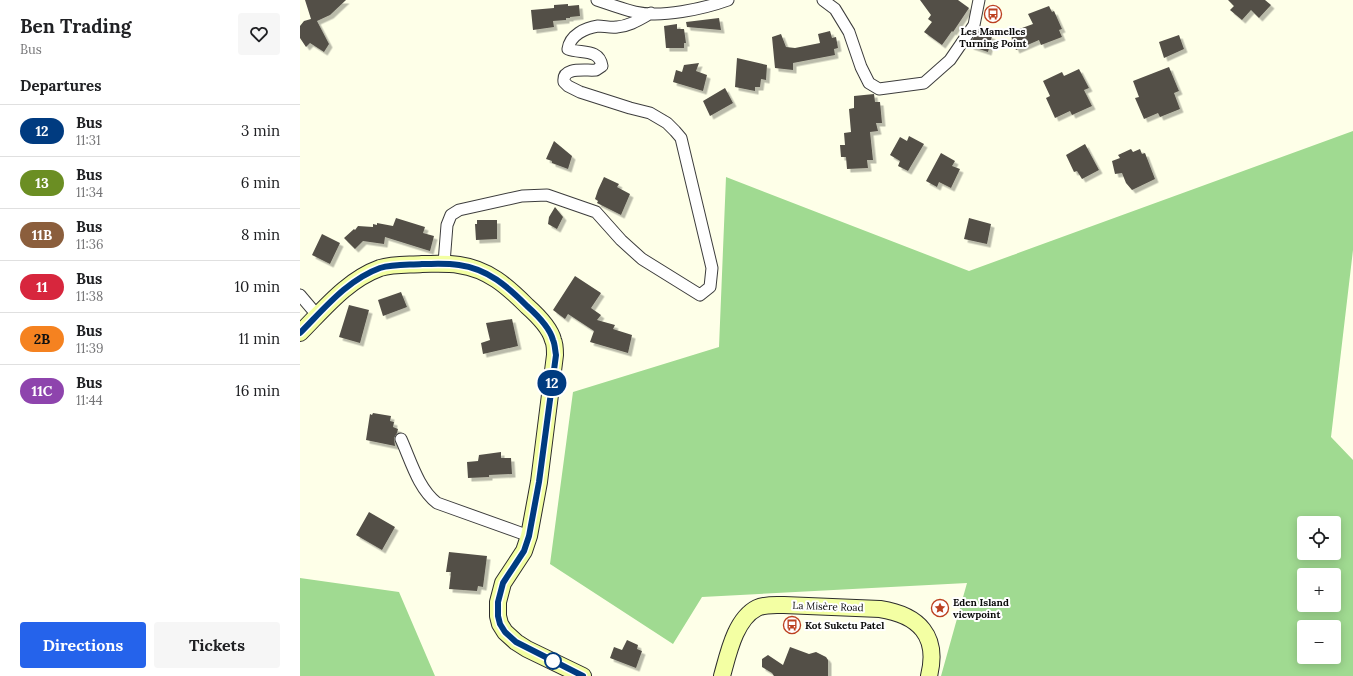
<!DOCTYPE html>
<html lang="en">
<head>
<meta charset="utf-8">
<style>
	:root { --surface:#fff; --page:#f6f6f6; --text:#202124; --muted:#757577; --line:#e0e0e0; --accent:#2563eb }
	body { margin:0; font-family:Lora,serif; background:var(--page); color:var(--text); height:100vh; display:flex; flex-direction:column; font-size:15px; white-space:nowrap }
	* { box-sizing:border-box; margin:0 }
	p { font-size:13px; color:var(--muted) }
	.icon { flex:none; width:22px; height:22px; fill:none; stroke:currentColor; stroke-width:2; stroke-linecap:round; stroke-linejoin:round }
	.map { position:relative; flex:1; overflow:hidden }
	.side { display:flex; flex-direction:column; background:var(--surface); width:300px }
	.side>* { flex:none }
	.badge { padding:0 8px; border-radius:13px; font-size:14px; line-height:26px }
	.buttons { position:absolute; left:997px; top:516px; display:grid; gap:8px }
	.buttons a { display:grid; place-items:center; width:44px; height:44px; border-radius:4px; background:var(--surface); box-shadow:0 2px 10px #0003; font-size:20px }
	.map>.badge { position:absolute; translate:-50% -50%; box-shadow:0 0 0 2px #fff }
	h2 { padding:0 20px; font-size:15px; line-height:36px }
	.round { display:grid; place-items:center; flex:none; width:42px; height:42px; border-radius:4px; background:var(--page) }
	.overview { display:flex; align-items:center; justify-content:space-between; height:68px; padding:0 20px }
	h1 { font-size:19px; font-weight:700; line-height:30px }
	.primary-button { display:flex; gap:8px; margin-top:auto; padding:8px 20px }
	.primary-button a { flex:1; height:46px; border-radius:4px; background:var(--accent); color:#fff; font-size:16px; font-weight:700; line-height:46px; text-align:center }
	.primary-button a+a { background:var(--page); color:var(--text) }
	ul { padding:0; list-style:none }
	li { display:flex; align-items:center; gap:12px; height:52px; padding:0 20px; border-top:1px solid var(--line) }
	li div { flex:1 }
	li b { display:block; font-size:15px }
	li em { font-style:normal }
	li .badge { min-width:44px; font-weight:700; text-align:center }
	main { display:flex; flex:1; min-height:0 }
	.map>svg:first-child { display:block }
</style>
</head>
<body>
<main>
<section class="side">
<div class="overview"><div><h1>Ben Trading</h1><p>Bus</p></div><a class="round"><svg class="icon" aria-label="heart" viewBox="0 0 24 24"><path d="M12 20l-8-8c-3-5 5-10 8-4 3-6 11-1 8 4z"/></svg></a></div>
<h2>Departures</h2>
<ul>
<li><span class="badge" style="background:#003b80;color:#fff">12</span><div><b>Bus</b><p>11:31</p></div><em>3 min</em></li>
<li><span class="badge" style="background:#6b8e23;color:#fff">13</span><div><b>Bus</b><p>11:34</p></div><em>6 min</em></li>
<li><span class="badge" style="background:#8b5e3c;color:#fff">11B</span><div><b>Bus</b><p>11:36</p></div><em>8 min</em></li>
<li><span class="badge" style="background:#d7263d;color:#fff">11</span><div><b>Bus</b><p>11:38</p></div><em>10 min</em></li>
<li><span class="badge" style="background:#f58220;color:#111">2B</span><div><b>Bus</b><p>11:39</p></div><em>11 min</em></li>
<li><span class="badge" style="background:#8e44ad;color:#fff">11C</span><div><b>Bus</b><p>11:44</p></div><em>16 min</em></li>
</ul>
<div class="primary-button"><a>Directions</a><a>Tickets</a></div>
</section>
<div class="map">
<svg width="1053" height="676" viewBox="0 0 1053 676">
	<defs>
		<filter id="shadow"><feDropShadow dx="3.5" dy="3.5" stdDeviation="0" flood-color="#0004"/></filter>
	</defs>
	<rect width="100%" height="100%" fill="#feffe8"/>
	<path fill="#a0da91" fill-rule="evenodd" d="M1053,131V250L1031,437L1053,460V676H641L667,583L402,597L373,644L250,564L273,392L419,347L426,177L669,271ZM1004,523H1034V553H1004ZM1004,575H1034V605H1004ZM1004,627H1034V657H1004Z
		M0,578L99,592L135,676H0Z"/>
	<path fill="#534f47" filter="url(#shadow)" d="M5,0H46L30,15L17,21L29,44L24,52L10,43L6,47L0,38V26L4,21L11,19Z
		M620,0H658L669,8L653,32L652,31L642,45L624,32L632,22L628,19L631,15Z
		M928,0H965L971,5L959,18L951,10L942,20L930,10L934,6Z
		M268,4V6L279,5L280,16L270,17V18H266V20L253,21L254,27L233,30L231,10L254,8V5Z
		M749,6L752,12L754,11L762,29L759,30L762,37L741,45L739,40L716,50L712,41L711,32L733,24L728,14Z
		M419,18L421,30L387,27L386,22Z
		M377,24V29H384L386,43H384V48H366L364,26Z
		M530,31L532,38L536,37L538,48L534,49L535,55L493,63V70L475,68L472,37L481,34L486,47L495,48L520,43L518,34Z
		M678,31L692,36L688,52L670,46L672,40Z
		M879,35L884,49L864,58L859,42Z
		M437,58L467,65L466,80L461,79L460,87H455V91L435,87Z
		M399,63L396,71L407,75L403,91L373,82L376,70L382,72L384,65Z
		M869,67L879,91L874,93L880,109L860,117L858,113L844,119L835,98L839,97L833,81Z
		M779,69L789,88L784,90L792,106L772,115L770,111L755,118L746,98L750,96L743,81L762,72L764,76Z
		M425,88L433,103L410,116L403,101Z
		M574,94L575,102H580L582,123H576L578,131L570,132L573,160H567L568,168L547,169L546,157H541L540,145H545L544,133L551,132L549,109L554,108V96Z
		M609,136L624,144L608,171L598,166L600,161L590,155L600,137L607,141Z
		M254,141L272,156L268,169L252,163V161L246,159Z
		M785,144L799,170L782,179L777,171L774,172L766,155Z
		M831,149L833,152L840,149L842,154L845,153L855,179L832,190L826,183L822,173L815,174L812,161L820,158L818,155Z
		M641,153L655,161L652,166L660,169L651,188L639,182L637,187L626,181Z
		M304,177L319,184L317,187L330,194L321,215L297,203L298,201L295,199L298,190Z
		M255,207L263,217L257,229L248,224L249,217Z
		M96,218L125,227L123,233L134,236L130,251L85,237L84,244L63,241L55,249L44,238L54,229L55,230L58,226L73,227V224L77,225V223L93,226Z
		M669,218L691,224L687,244L664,239Z
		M177,220H197V239L176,240L175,224H177Z
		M22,234L40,243L30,264L12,255Z
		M275,276L301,293L291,308L301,315L297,320L315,325L313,329L332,335L328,353L290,342L294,331L268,314L265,319L253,310Z
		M101,292L107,307L83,316L78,300Z
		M49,305L69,310L60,343L39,337Z
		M212,319L218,346L183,354L181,343L190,340L186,323Z
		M73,413L91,416L90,421L94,422L93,427L98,429L97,433L94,438L95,446L66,440L70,414L72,415Z
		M201,452V458H211L212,474L189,475V477L168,478L167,462L178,461L179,455Z
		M69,512L95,527L82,550L56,535Z
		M149,552L187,556L183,587L178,586L177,591L149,589L151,572H146Z
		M327,640L338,645L337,649L342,651L336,668L310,658L314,647L322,650Z
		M490,647L509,654L516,652L526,657L528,660V676H474L472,673L462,667V659L468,655L483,665Z"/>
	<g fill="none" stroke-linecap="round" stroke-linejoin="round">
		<g stroke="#3d3d3d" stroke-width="13">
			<path id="minor" d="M297,0C309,4 322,9 335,12C361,18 403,9 428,0
				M523,0L535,9L549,32L561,67L569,83L579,89L624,83L650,60L674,25L679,0
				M144,263L147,225L151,215L159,210L222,196L247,195L296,212L321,240L342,259L400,295L410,287L412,268L381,138L375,131L367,123L350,113L330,108L280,92L268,86L264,82C262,66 286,71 296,70L302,66C299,48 281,54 268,49C270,35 285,28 298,26C304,26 311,28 317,27C330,26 340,19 351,13
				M0,295L17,315
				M101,439C111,461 118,488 137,503L229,536"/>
		</g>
		<g stroke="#2c2c2c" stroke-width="18">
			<path id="secondary" d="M0,333C24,309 47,280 80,268C93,264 108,265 122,264C134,264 146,263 159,265C188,269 207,286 227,306C236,314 250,328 253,340C255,344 255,350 255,355L239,482L229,536L224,551L203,583L198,602V616L200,624L205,632L216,642L227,649L283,676
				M422,676C428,655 435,619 457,608C465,604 476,605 484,605L580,609C619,615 639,636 629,676"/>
		</g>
		<use href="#minor" stroke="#fff" stroke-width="11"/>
		<use href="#secondary" stroke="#f3ffa3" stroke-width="16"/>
	</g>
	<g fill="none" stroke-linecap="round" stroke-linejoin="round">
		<g stroke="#fff" stroke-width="9">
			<path id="line" d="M0,333C24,309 47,280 80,268C93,264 108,265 122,264C134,264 146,263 159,265C188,269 207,286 227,306C236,314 250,328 253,340C255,344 255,350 256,355L239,482L229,536L224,551L203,583L198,602V616L200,624L205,632L216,642L283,676"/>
		</g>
		<use href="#line" stroke="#003b80" stroke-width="6"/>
	</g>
	<defs>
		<g id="bus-ring" transform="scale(0.9)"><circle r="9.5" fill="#fff" stroke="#bc4021" stroke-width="1.5"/><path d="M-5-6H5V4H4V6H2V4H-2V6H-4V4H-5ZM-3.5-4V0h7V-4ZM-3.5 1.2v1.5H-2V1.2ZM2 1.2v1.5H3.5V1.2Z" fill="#bc4021"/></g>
		<g id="sight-ring" transform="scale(0.9)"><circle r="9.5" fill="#fff" stroke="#bc4021" stroke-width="1.5"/><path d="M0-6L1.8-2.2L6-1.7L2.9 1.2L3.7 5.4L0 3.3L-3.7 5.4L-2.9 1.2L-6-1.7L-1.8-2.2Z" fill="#bc4021"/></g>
	</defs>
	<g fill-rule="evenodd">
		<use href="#bus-ring" x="693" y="14"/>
		<use href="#sight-ring" x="640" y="608"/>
		<use href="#bus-ring" x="492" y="625"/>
	</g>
	<circle fill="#fff" stroke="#003b80" stroke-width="2" cx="253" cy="661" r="8"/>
	<g text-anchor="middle" stroke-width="4" stroke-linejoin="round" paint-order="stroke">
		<g font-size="10" font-weight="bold" fill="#0a0a0a" stroke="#fff" text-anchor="start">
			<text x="693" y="35" text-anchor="middle">Les Mamelles<tspan x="693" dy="12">Turning Point</tspan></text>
			<text x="653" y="606">Eden Island<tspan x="653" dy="12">viewpoint</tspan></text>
			<text x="505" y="629">Kot Suketu Patel</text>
		</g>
		<g font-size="10" fill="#0a0a0a" stroke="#fff">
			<text transform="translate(528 606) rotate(2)" y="4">La Misère Road</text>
		</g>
	</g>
</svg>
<div class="buttons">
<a><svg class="icon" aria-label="locate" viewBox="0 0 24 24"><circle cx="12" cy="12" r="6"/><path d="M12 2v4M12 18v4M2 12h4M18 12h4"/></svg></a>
<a>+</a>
<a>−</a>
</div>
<b class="badge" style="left:252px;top:383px;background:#003b80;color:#fff">12</b>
</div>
</main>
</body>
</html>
